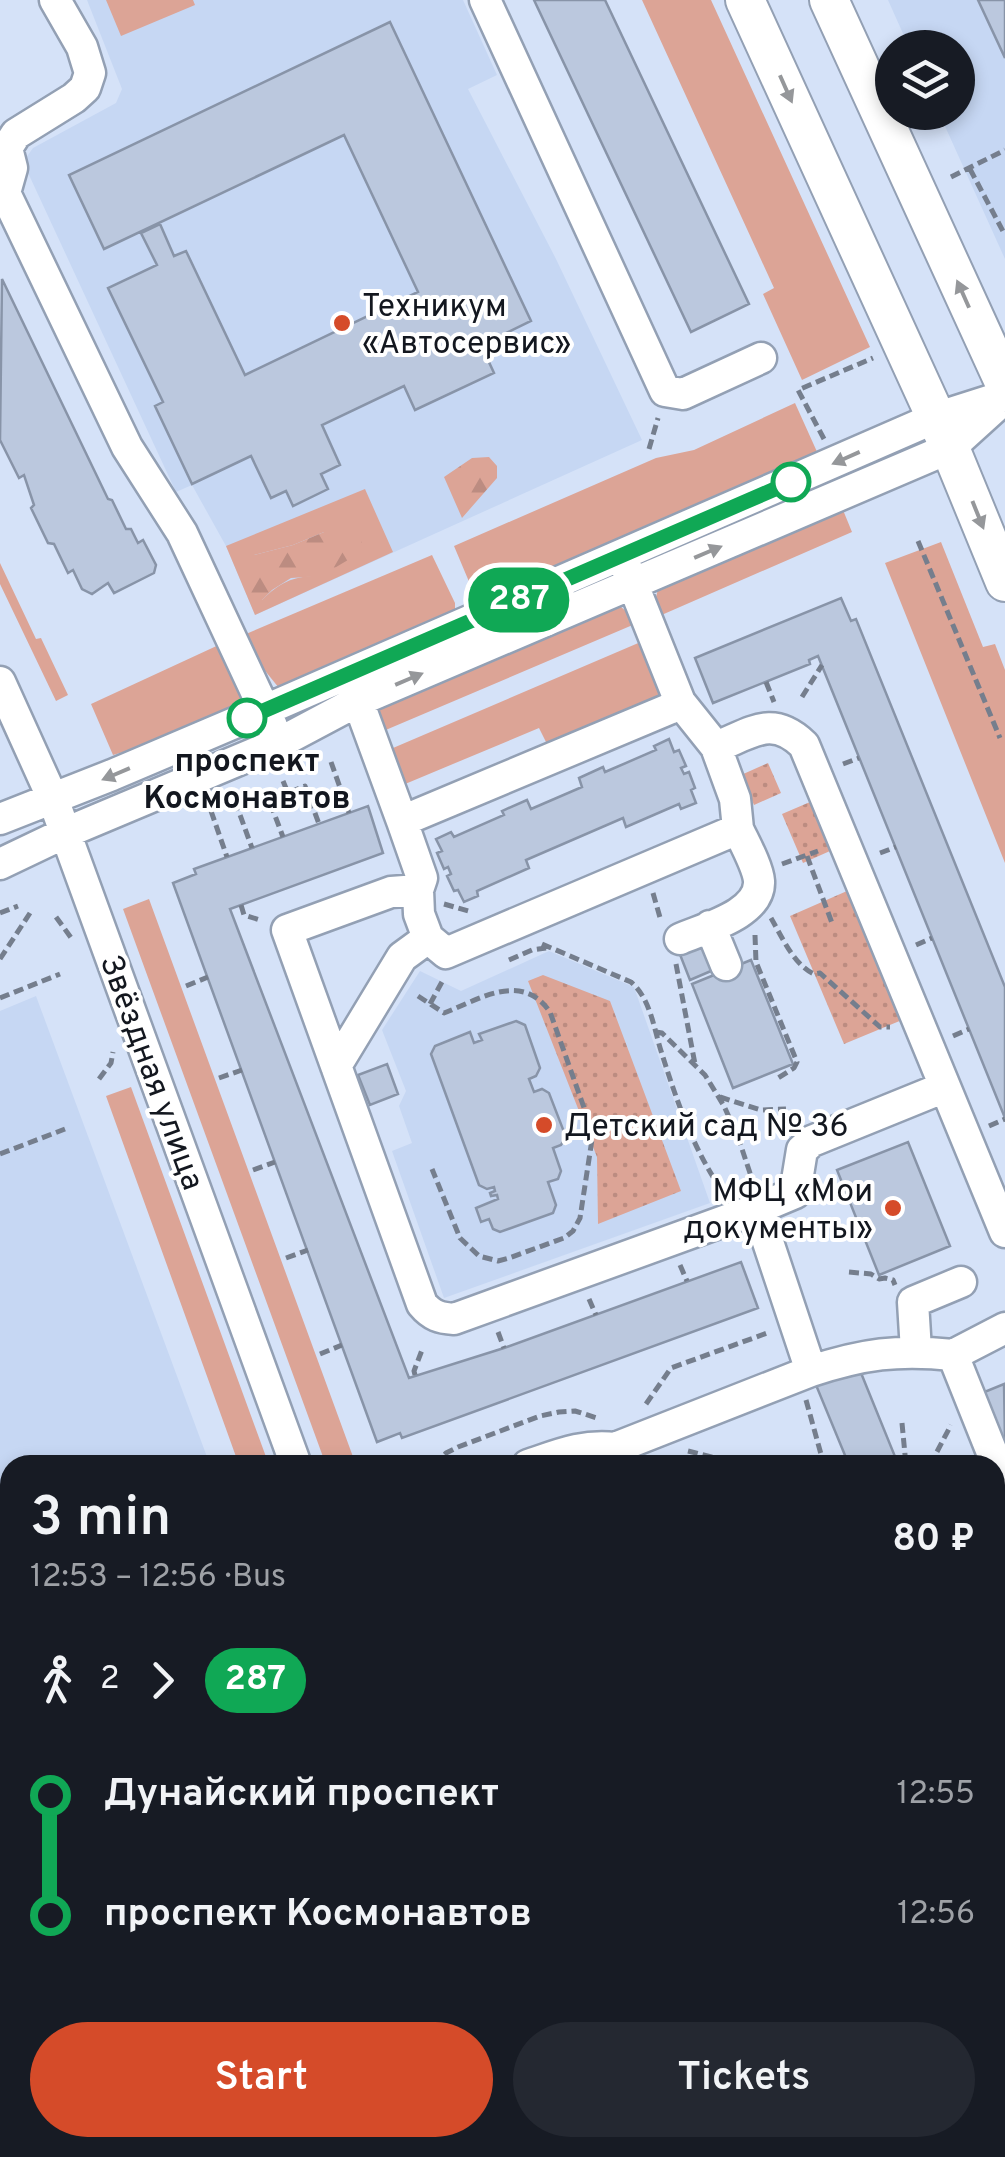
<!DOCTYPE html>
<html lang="en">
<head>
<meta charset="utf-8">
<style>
	:root { --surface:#171b24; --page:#242831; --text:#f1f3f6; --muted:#9ea1a6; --accent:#d54b29 }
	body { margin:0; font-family:Overpass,sans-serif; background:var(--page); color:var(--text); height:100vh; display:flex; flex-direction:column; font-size:38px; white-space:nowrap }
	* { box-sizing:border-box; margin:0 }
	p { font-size:32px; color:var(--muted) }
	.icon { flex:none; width:55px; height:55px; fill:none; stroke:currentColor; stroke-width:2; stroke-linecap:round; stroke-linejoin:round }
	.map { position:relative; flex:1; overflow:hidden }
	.drawer { position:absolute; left:0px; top:1455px; width:1005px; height:702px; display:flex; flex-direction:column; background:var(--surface); border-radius:30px 30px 0 0; box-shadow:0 5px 15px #0003 }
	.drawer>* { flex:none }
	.badge { padding:0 20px; border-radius:32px; font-size:35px; line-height:65px }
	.controls { position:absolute; left:875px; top:30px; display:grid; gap:20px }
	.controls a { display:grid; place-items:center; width:100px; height:100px; border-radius:50%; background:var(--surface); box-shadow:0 5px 15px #0003; font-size:50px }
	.map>.badge { position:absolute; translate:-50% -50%; box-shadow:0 0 0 5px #fff }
	.legs { display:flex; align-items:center; gap:15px; height:110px; padding:0 30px; font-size:32px }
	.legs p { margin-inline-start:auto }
	.head { display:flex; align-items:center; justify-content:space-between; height:170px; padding:0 30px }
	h1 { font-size:55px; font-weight:600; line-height:75px }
	.action { display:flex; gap:20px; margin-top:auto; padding:20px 30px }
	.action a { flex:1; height:115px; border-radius:60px; background:var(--accent); color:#fff; font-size:40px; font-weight:600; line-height:115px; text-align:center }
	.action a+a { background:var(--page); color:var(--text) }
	ul { padding:0 30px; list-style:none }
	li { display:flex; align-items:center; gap:35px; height:120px; font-size:38px }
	li i { display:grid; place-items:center; width:15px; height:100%; margin:0 12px; background:currentColor }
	li i::after { content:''; width:25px; height:25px; margin:-12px; border:8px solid; border-radius:50%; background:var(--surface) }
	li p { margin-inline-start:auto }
	li:first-child i { background:linear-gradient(#0000 50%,currentColor 0) }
	li:last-child i { background:linear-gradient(currentColor 50%,#0000 0) }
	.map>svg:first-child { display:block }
</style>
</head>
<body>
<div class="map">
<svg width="1005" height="2157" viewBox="0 0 1005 2157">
	<defs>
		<pattern id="forest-firs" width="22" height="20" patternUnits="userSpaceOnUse" patternTransform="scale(2.5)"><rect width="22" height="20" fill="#dca496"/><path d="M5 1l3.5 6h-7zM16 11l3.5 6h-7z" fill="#bc8c81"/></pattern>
		<pattern id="park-dots" width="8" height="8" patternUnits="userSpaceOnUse" patternTransform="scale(2.5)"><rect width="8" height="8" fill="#dca496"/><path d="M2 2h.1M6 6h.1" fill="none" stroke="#bc8c81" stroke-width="1.8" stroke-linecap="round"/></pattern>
	</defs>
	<rect width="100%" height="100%" fill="#d5e2f8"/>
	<path fill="#c6d7f3" d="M87,0H463L497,75L468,89L556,259L642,440L255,615L226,546L192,485L176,492L23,162L33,148L116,103L122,89Z
		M888,0H1005V259L939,113L958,112V48L909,47Z
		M549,951L634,987L710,1203L444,1298L392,1151L412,1143L399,1106L406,1091L382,1030L420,971L461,991Z
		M36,996L210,1465H10V2148H460L464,2157H0V1011Z"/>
	<path fill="#dca496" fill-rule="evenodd" d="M106,0H193L195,5L121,36Z
		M642,0H711L870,347L802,380L763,294L774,288Z
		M795,403L818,454L478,603L454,546L656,458L694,450Z
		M365,489L393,552L255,615L226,546ZM324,532L321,576C295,575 280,582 262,600L254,555L293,545Z
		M843,510L852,532L657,617L655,601L658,589Z
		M941,542L983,647L995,644L1005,670V863L885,563Z
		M432,555L455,603V611L279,688L262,667L246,634Z
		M0,563L36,639L41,638L68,695L56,701L0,584Z
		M620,606L628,613L635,624L381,732L376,708Z
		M643,641L668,700L550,750L539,728L398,787L386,751Z
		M223,643L245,702L137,748L113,755L91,704Z
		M149,899L356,1465H326L123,909Z
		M131,1087L269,1465H239L106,1096Z
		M1005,1695V1758L995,1734V1699Z
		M242,2148H340L344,2157H245Z"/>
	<path fill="url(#forest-firs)" d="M489,457L497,466V478L462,518L444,477L472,458Z
		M347,525L355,526L361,530L362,545L353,557L321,576L291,578L272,590L262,600L254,601L242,576L243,566L254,555L293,545L324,532Z
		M358,2148H457L460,2157H362Z"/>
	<path fill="url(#park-dots)" d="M768,763L781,793L754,805L741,775Z
		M810,802L830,851L803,863L782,814Z
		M847,891L902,1020L844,1044L790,916Z
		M543,975L610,1001L681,1191L598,1224L597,1157L528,981Z
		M1005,1978V2086L995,2055V1982Z"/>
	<path fill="#bbc8de" stroke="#8894a8" stroke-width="2.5" d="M534,0H605L749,304L691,332Z
		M978,0H1005V58Z
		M390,22L531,321L481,345L494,373L415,410L404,386L322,425L340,465L321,474L328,489L293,506L286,491L271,498L251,456L192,484L155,406L163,402L108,288L157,265L141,233L160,224L174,256L186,251L245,375L418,292L344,135L104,249L69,175Z
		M2,279L108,499L112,500L126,529H131L138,543L143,540L156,565L154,573L114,593L108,583L92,594L82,589L73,570L68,573L54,544L48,543L31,508L34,505L24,475L19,478L0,440Z
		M841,598L851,621L856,619L1005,987V1118L818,656L809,660L810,664L713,703L695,658Z
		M669,739L674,752L679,750L686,766L681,768L684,774L689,772L695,788L691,790L696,803L681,809L679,804L626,827L623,818L526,860L529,868L477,891L478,896L464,902L458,890L454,891L447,876L451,874L448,867L444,869L437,853L442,851L436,839L451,832L454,837L504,815L502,811L527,800L531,809L582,787L579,778L603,767L605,772L612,769L656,750L654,746Z
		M368,806L383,853L230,909L409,1378L504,1348L741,1262L758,1308L402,1438L400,1433L377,1442L173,883L196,874L194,869Z
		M707,941L718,968L690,980L679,952Z
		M751,960L793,1064L733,1088L692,984Z
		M516,1021L525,1025L540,1068L536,1076L529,1079L534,1092L542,1089L549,1093L566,1137L561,1145L553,1148L561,1171L558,1179L548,1182L556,1205L553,1213L500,1232L493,1229L489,1219L481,1222L476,1208L498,1199L497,1195L491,1196L490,1193L495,1191L494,1187L487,1189L479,1185L431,1054L435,1046L470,1032L474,1043L482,1040L479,1034Z
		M387,1064L398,1094L370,1105L358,1075Z
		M908,1142L950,1246L879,1275L837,1170Z
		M859,1368L896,1459L882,1465H849L816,1385Z
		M1004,1384L1005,1441L1001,1443L982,1393Z
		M10,1692V1739L0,1712V1696Z
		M153,2148H242L245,2157H156Z
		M715,2148H860L834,2157H689Z"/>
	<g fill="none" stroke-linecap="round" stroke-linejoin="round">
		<g stroke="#93a0b4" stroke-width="35">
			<path id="minor" d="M485,0L665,391L683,394L761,358
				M7,148L12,168L5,193L127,447L182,533L272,726
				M0,152L7,148L16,134L74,98L85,88L90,73L82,47L55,0
				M626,567L680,702L716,747C752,733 772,714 804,745L1005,1232
				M0,682L53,799L296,1465
				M358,701L402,821L669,709L680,702
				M0,819L112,775L265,710L935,418L1001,397
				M402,821L422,878L418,890L419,914L428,938L446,953L738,829L735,799L716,747
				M0,864L65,833L279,743L358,701L950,448L1005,398
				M418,890L391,892L287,930L422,1304C432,1316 440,1318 454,1319L757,1209L811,1371L615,1448
				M710,926L726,965
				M680,939C705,928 761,914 759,881C758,867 744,842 738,829
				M336,1066L402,957L428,938
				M757,1209L795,1193L802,1150L812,1141L945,1087
				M1005,1328L953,1355L1005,1485
				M916,1351L913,1302L961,1282
				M811,1371C863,1354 898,1349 953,1355
				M528,1465C558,1455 583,1444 615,1448L621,1465
				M995,1932L997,1938L995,1942
				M995,2102C999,2115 1000,2125 995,2138
				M9,2112L10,2115
				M24,2148L28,2157
				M545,2148L548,2157
				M575,2157L600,2148
				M973,2157L987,2148"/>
		</g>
		<g stroke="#93a0b4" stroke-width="42">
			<path id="major" d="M745,0L950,448L1005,582
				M829,0L1005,384"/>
		</g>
		<path stroke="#757e8d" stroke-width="5" stroke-dasharray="10 5" stroke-linecap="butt" d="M970,169L1005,235
			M951,177L1005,150
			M824,439L798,390L873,358
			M649,449L658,418
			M918,541L1000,738
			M766,682L774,702
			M802,697L822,665
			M331,762L349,813
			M843,764L859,758
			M283,781L288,793L305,786L319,824
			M265,789L283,837
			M235,801L252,848
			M211,811L227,857
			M880,853L896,847
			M807,856L832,923
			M782,864L818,851
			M653,893L661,921
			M444,904L472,912
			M241,905L244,915L260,920
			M0,913L18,906
			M56,917L72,939
			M771,918C782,937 794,965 814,974L820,973L880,1027H890
			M755,935L756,962L797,1062L794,1068L775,1080
			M542,944L631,982C651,999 654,1030 662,1054C677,1102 694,1151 723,1192
			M916,945L932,938
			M0,959L30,913
			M509,960L532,950L546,948
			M676,964L695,1064
			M186,986L208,977
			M418,996L444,1013C480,999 522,971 550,1012L593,1133L580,1218L573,1231L564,1238L509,1258L498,1261L479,1256L460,1238L432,1169
			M0,998L60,974
			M430,1004L443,980
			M656,1032L662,1033L705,1075L724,1106L738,1137L753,1182
			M953,1036L969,1029
			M219,1078L242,1070
			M99,1079L111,1063L113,1052
			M720,1097L761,1110L786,1109
			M989,1126L1005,1119
			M0,1154L65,1129
			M253,1170L275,1162
			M286,1258L308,1250
			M680,1265L687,1281
			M849,1272L871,1274L879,1279L885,1278L893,1280L895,1285
			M589,1299L596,1315
			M498,1332L504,1348
			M320,1354L342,1345
			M415,1375L414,1371L422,1350
			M806,1400L824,1465
			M646,1404L671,1368L770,1332
			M902,1423L906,1465
			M688,1451L716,1458L727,1465
			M434,1465L446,1453L458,1447L540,1416L559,1412L575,1411L597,1418
			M930,1465L951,1425
			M0,1536L10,1532
			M995,1569L1005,1571
			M995,1577L1005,1573
			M995,1659L1005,1655
			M995,1739L1005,1735
			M995,1781L1005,1807
			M995,1816L1005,1812
			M1000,1975L1005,1986
			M995,1977L1005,1973
			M349,2148L352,2157
			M877,2152L881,2157"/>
		<use href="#minor" stroke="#fff" stroke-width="30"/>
		<use href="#major" stroke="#fff" stroke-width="38"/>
	</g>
	<defs><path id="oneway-solid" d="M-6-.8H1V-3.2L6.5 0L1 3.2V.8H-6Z" transform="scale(2.5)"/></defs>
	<g fill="#95979a">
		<use href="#oneway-solid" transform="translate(786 89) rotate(66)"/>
		<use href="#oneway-solid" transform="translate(963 294) rotate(-114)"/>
		<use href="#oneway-solid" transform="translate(846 458) rotate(156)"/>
		<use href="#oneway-solid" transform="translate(978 515) rotate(68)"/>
		<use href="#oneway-solid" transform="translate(708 552) rotate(-23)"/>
		<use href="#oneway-solid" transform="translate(409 679) rotate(-23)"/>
		<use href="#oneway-solid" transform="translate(116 774) rotate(157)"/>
	</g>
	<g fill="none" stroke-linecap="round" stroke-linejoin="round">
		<g stroke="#fff" stroke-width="22">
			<path id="line-1" d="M247,718L791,482"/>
		</g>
		<use href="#line-1" stroke="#10a855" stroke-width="15"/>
	</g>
	<g fill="#d54b29" stroke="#fff" stroke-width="4">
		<circle cx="342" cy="323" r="10"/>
		<circle cx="544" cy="1125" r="10"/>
		<circle cx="893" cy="1208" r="10"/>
	</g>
	<g fill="#fff" stroke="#10a855" stroke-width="5">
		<circle cx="791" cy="482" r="18"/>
		<circle cx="247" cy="718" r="18"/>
	</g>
	<g text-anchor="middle" stroke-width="8" stroke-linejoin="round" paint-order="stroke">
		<g font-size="32" fill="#13171f" stroke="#fff" text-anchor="start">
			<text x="362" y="316">Техникум<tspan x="362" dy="37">«Автосервис»</tspan></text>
			<text x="564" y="1136">Детский сад № 36</text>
			<text x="873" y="1201" text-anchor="end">МФЦ «Мои<tspan x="873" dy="37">документы»</tspan></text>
		</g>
		<g font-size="32" font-weight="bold" fill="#13171f" stroke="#fff">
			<text x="247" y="771">проспект<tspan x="247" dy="37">Космонавтов</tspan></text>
		</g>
		<g font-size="32" fill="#13171f" stroke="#fff">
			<text transform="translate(153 1072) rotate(70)" y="11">Звёздная улица</text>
		</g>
	</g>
</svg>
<div class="controls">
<a><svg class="icon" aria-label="layers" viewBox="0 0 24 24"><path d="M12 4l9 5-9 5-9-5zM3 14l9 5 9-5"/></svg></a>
</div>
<b class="badge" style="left:519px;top:600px;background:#10a855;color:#fff">287</b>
<section class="drawer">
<div class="head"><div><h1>3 min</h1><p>12:53 – 12:56 · Bus</p></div><b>80 ₽</b></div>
<div class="legs"><svg class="icon" aria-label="walk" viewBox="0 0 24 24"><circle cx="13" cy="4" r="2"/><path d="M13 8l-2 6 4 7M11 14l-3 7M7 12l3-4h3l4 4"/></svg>2<svg class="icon" aria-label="forward" viewBox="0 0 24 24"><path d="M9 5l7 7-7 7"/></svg><b class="badge" style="background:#10a855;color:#fff">287</b></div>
<ul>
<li><i style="color:#10a855"></i><b>Дунайский проспект</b><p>12:55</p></li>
<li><i style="color:#10a855"></i><b>проспект Космонавтов</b><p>12:56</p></li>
</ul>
<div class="action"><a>Start</a><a>Tickets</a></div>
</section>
</div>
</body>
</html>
